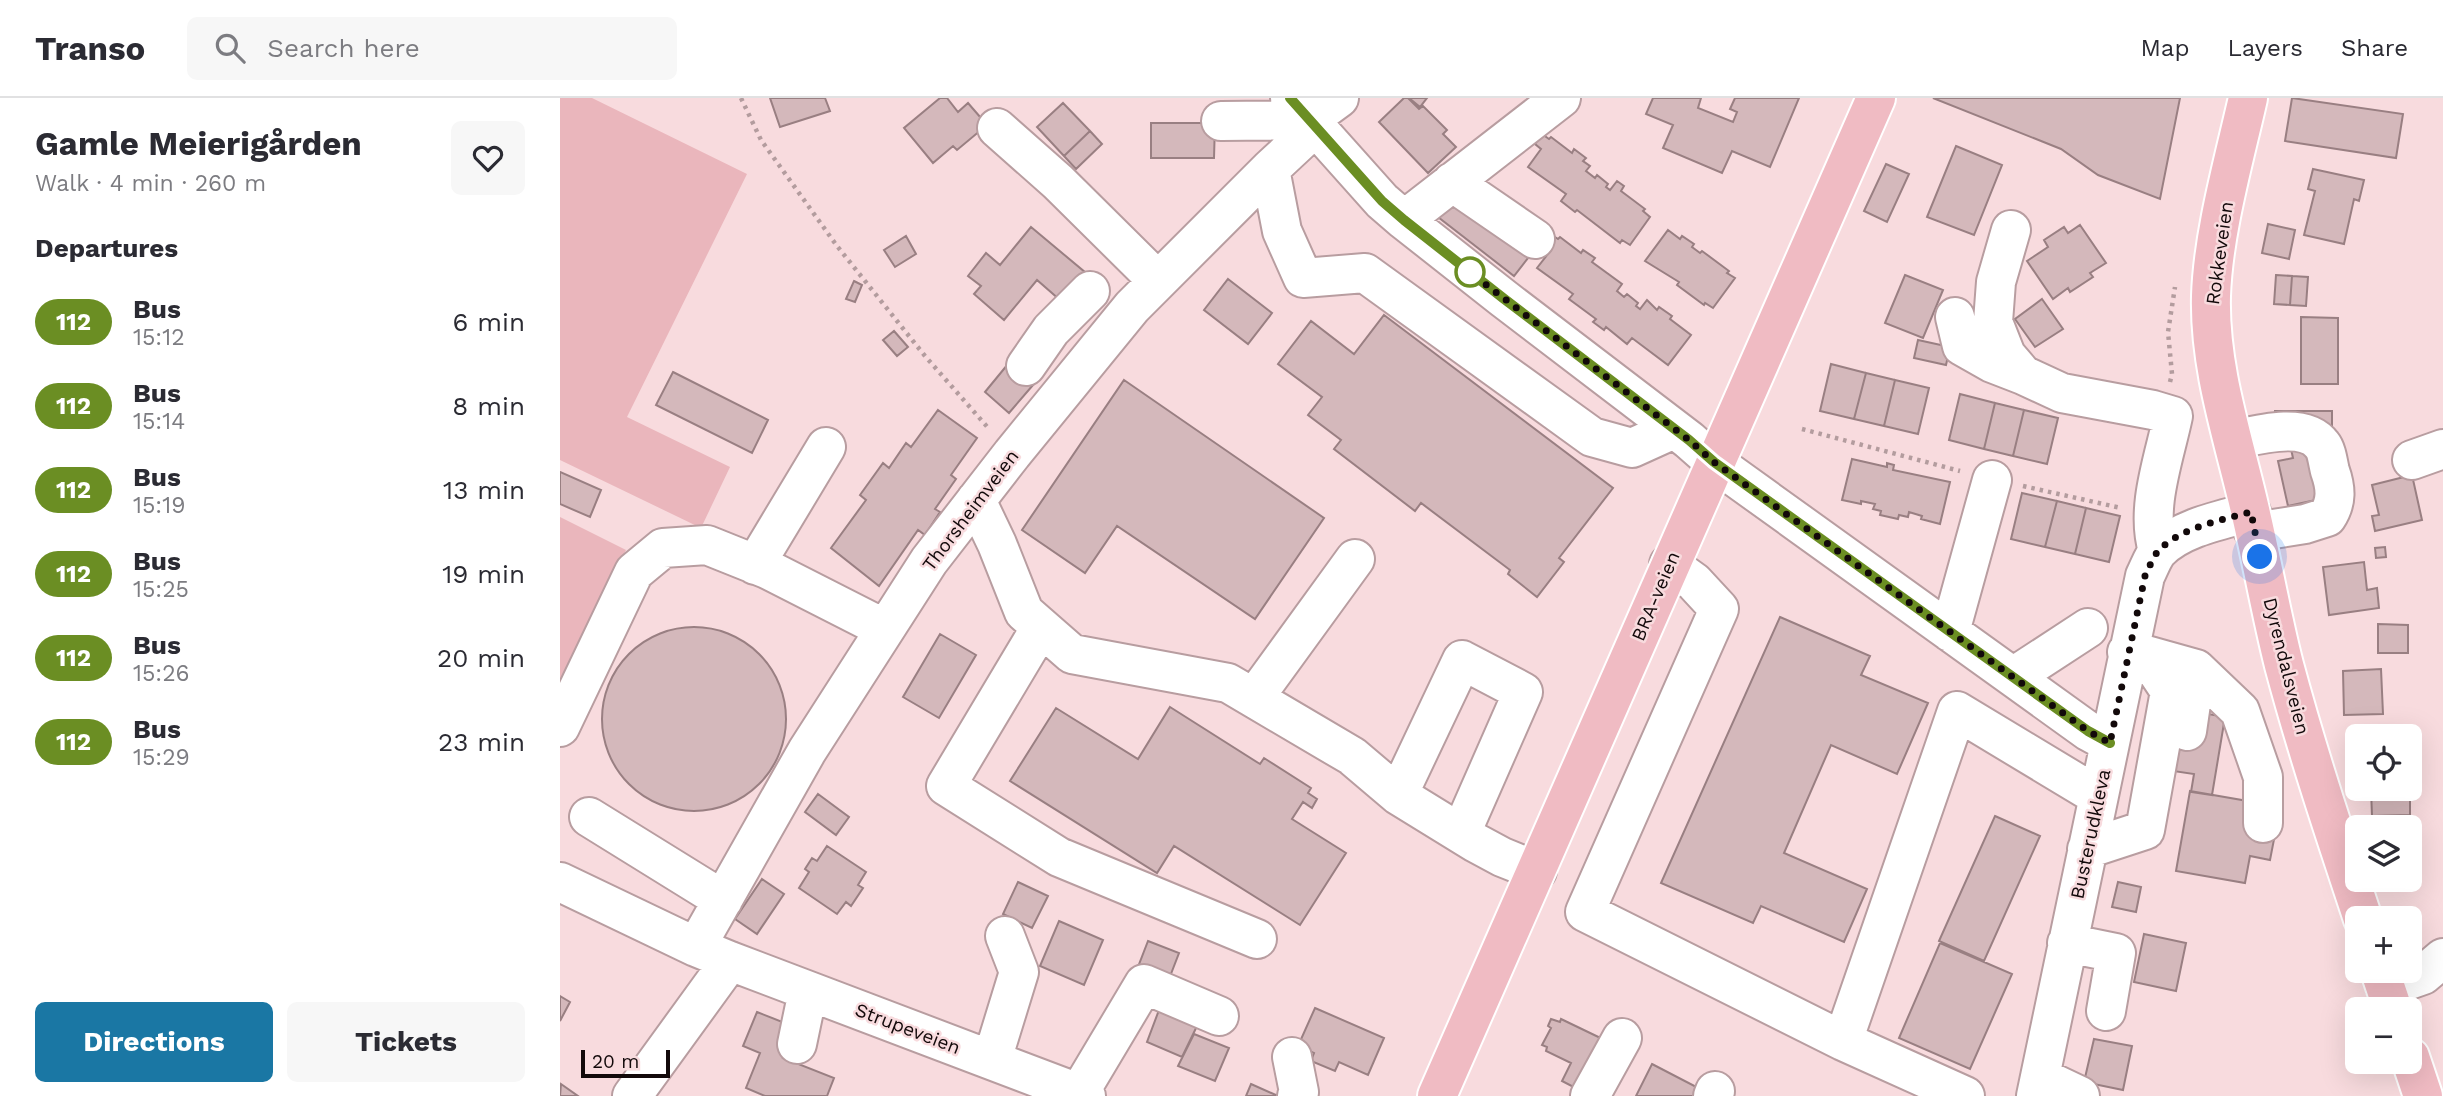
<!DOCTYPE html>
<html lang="en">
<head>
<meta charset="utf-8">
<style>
	:root { --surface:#fff; --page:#f7f7f7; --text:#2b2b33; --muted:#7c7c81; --line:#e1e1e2; --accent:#1a77a4 }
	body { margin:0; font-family:"Work Sans",sans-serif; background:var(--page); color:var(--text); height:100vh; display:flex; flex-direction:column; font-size:26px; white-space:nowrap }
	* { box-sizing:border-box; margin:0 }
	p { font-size:23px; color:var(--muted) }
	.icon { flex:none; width:38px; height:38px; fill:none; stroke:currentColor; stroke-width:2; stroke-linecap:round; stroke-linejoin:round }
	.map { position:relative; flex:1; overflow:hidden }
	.sheet { display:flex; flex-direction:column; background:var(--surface); width:560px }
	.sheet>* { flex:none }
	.badge { padding:0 14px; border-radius:23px; font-size:24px; line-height:46px }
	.fabs { position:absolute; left:1785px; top:626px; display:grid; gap:14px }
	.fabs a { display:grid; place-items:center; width:77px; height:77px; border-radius:10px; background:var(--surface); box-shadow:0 7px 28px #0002; font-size:35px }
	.scale { position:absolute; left:21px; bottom:18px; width:89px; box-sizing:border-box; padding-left:7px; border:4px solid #12090a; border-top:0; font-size:19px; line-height:24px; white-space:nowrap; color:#12090a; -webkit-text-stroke:5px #f8dbde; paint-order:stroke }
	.you { position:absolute; width:35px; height:35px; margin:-18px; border:5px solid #fff; border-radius:50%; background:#1a73e8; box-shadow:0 0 0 10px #1a73e833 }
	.map>.badge { position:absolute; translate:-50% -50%; box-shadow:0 0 0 4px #fff }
	h2 { padding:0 35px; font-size:26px; line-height:63px }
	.round { display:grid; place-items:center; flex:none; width:74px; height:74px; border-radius:10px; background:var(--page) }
	.overview { display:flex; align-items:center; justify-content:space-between; height:119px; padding:0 35px }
	h1 { font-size:33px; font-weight:700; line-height:52px }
	.cta { display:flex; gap:14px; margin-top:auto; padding:14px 35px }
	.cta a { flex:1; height:80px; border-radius:10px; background:var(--accent); color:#fff; font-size:28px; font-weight:700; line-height:80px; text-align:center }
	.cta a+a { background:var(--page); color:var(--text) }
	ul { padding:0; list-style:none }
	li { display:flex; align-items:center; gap:21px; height:84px; padding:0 35px }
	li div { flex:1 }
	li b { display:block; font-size:26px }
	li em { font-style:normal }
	li .badge { min-width:77px; font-weight:700; text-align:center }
	header { display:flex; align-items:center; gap:42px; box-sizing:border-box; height:98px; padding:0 35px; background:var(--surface); border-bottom:2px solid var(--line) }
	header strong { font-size:33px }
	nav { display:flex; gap:38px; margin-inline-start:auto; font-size:24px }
	.search { width:490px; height:63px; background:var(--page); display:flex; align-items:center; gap:18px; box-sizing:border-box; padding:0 24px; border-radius:10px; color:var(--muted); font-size:26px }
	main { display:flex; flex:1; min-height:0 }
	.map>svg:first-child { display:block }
</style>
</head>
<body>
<header>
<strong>Transo</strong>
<div class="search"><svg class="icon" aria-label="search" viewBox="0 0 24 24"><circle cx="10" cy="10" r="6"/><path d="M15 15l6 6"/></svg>Search here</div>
<nav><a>Map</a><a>Layers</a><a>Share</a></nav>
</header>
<main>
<section class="sheet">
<div class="overview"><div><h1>Gamle Meierigården</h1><p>Walk · 4 min · 260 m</p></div><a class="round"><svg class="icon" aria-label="heart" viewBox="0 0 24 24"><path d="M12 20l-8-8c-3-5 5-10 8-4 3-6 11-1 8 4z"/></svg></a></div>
<h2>Departures</h2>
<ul>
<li><span class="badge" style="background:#6b8e23;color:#fff">112</span><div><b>Bus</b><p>15:12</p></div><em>6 min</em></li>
<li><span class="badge" style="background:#6b8e23;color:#fff">112</span><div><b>Bus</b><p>15:14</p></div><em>8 min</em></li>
<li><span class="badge" style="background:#6b8e23;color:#fff">112</span><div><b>Bus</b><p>15:19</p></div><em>13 min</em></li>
<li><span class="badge" style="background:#6b8e23;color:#fff">112</span><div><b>Bus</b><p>15:25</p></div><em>19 min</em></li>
<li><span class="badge" style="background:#6b8e23;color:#fff">112</span><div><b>Bus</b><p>15:26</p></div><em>20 min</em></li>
<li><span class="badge" style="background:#6b8e23;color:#fff">112</span><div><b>Bus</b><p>15:29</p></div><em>23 min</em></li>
</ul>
<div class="cta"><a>Directions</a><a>Tickets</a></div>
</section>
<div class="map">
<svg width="1883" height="998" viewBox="0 0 1883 998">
	<rect width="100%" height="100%" fill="#f8dbde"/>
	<path fill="#eab6bc" d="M0,0H32L187,76L67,319L170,369L141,430L0,362Z
		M0,419L66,452L0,582Z"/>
	<path fill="#d4b8bb" stroke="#997f82" stroke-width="2" d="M210,0H265L270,13L220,29Z
		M380,0H387L398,14L408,5L427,27L397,52L393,48L373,65L344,30Z
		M844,0H848L859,11L863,8L887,32L883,36L896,49L868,75L819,24Z
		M849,0H867L860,9Z
		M1093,0H1141L1138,10L1173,24L1177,14L1170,11L1175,0H1239L1210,69L1172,53L1162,75L1103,50L1113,27L1086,16Z
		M1373,0H1620L1600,101L1538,77L1501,51Z
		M1732,0L1843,16L1836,60L1725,43Z
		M503,5L530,33L504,58L477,29Z
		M591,25H655L654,60H591Z
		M530,33L542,46L516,71L504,58Z
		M982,36L989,41L991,39L1012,55L1014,51L1026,60L1023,63L1030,68L1026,73L1035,80L1037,77L1048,86L1046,89L1050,92L1057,83L1064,88L1061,93L1085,111L1083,113L1090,119L1070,147L1062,142L1060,145L1017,112L1015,114L1001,103L1006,96L968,69L981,51L975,46Z
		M1396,48L1442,67L1414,137L1367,119Z
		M1326,66L1349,76L1327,124L1304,113Z
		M1753,71L1804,82L1799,103L1794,101L1784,146L1744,137L1755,93L1748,91Z
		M895,96L972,155L954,178L878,119Z
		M1708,126L1735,132L1729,161L1702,155Z
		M1520,127L1546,165L1530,175L1533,179L1510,194L1508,190L1493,201L1467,163L1488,149L1484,142L1504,129L1508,135Z
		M471,129L532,180L508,209L477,182L444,222L414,196L421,188L408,178L426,155L440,167Z
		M1108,132L1120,141L1122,138L1134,146L1132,149L1140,155L1142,153L1169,173L1167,175L1175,180L1153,210L1145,205L1144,207L1117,187L1119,184L1085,163Z
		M346,138L356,156L335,169L324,152Z
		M995,139L998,141L1000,139L1021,155L1023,152L1035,160L1032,164L1062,186L1057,193L1064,199L1067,196L1078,205L1076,208L1080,211L1087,202L1097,212L1099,209L1112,218L1110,221L1131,237L1108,267L1072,240L1067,246L1046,229L1044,232L1033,224L1036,221L1009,201L1013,196L977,170L991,152L987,141Z
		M1345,177L1383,192L1363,240L1325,225Z
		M1716,177L1732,178L1730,207L1714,206Z
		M1732,178L1748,179L1746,208L1730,207Z
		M668,181L712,215L688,246L644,212Z
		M294,183L302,187L295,204L286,201Z
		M1482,201L1503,231L1475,249L1455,221Z
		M824,217L1053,390L999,460L1004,464L977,499L948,476L950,472L861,405L855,413L774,351L781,342L748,317L762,299L718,266L751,223L794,256Z
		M1741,219L1778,220V286H1741Z
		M334,233L348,249L337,258L323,242Z
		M1358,242L1390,249L1386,267L1354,260Z
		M448,266L473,287L449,315L425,294Z
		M1271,266L1306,275L1294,321L1260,313Z
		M113,274L208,322L192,355L96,307Z
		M1306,275L1335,282L1324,328L1294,321Z
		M564,282L764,420L695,521L557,428L525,475L462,432Z
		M1335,282L1369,290L1358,336L1324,328Z
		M1400,296L1435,305L1424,351L1389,342Z
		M1435,305L1464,312L1453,358L1424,351Z
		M378,312L417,340L391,377L396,381L375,411L380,414L365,437L358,432L319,488L271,450L306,402L300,397L323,365L329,370L346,345L351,349Z
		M1464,312L1498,320L1487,366L1453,358Z
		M1715,313H1772V339L1715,330Z
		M1731,351L1755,355L1765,400L1728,408L1718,363L1733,360Z
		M1292,361L1327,369V365L1334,367L1333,372L1390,384L1380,426L1361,421L1362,418L1349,414L1348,419L1339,417L1338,421L1320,417L1321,413L1313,411L1315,406L1301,403V406L1282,402Z
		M0,374L41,392L30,419L0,406Z
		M1852,377L1862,422L1815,433L1812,418L1819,417L1812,387Z
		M1462,395L1497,403L1485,449L1451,441Z
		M1497,403L1526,410L1515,456L1485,449Z
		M1526,410L1560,418L1549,464L1515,456Z
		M1825,449L1826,459L1816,460L1815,450Z
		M1804,464L1807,492L1817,490L1819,510L1769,517L1763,469Z
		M1220,519L1310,558L1301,577L1368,605L1337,676L1271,647L1224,755L1307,791L1284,844L1201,808L1193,825L1101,785Z
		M1818,526L1848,527V555H1818Z
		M42 621a92 92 0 1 1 184 0a92 92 0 1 1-184 0Z
		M380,536L416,557L379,620L343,599Z
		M1821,571L1823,616L1784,617L1783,573Z
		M1604,608L1665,619L1652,697L1631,694L1634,676L1593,670Z
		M610,609L700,666L704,660L751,690L748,695L757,701L752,710L743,704L732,721L786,755L740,827L614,748L597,775L450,683L496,610L578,661Z
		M1811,691H1850V717L1812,718Z
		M1630,693L1699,705L1716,731L1710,762L1690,758L1685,785L1616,773Z
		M258,696L289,719L276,737L245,714Z
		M1435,718L1480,738L1424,863L1379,843Z
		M267,748L306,774L298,787L303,790L291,808L286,804L277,816L239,790L249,774L245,771L252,760L257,763Z
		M202,781L224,796L197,836L175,821Z
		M458,784L488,798L472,830L443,816Z
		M1558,784L1581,789L1576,814L1552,809Z
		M499,823L543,842L524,887L480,868Z
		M1584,836L1626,845L1616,893L1574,884Z
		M588,843L619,855L609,881L578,869Z
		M1380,845L1452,876L1410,971L1339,940Z
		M0,898L10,904L0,923Z
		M755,910L824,940L808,977L779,964L775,973L751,963L754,955L738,948Z
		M599,912L638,926L622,959L587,944Z
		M197,914L235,929L223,960L274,980L267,998H205L186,990L200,955L183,948Z
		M991,921L1000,924L1001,921L1053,946L1025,995L1002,983L1011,965L986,953L987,949L982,947L991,930L988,928Z
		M634,936L669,950L655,983L618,968Z
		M1534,941L1572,948L1563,992L1524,984Z
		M1092,966L1148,995L1147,998H1076Z
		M1,986L18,998H0Z
		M691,986L718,998H686Z"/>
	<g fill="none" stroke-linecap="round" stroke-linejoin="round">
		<g stroke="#b89da0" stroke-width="42">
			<path id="minor" d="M730,0L822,103L844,122L943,200L1129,342L1154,364L1528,633L1550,645
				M661,23L749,22L779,0
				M437,30L498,84L598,183
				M710,71L722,133L743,180L805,175L1032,339L1072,350L1114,331
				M892,84L975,141
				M844,122L1001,0
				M1451,132L1436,184L1433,224L1446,257L1463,277L1502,295L1593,312L1613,318C1604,361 1585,410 1598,453
				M1395,219L1402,248L1432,265L1463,277
				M466,268L491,232L530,193
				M1674,342C1696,337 1745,323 1762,347C1767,353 1768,366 1770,373C1776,390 1777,404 1767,419L1745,426L1694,434
				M1852,362L1883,351
				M416,402L437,446L464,514L512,556L668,585L792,658L838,697L916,745L942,759L977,773
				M1109,466L1134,484L1159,511L1025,814L1283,943L1405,998
				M195,467L266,349
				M481,529L386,688L499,759L697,841
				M1390,534L1432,382
				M1586,557L1636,571L1627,633
				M1636,571L1680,613L1703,679V725
				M1453,579L1528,530
				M694,600L795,461
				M0,629L74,474L103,450L147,447L207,471L325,531
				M838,697L902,562L963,594L901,735
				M29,719L163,802
				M1527,751L1585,732L1610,593L1586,557L1567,554
				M0,784L136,849L170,863L526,998
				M1507,845L1556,855L1546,913
				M136,849L247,653L369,463L452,356L572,209L710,71L755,29
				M1826,890L1863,877L1883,860
				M1283,943L1397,613L1538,698
				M237,946L248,893
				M732,959L739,994L737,998
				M432,962L459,874L445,838
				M1480,979L1520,998
				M519,995L584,886L659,918
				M72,998L170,863
				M1030,998L1062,940
				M1153,998L1155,993
				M1476,998L1585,478C1589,470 1593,459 1598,453C1620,430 1661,422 1691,414"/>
		</g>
		<g stroke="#fff" stroke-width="42">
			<path id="major" d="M1688,0C1674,62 1653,135 1651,198C1649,271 1674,342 1690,412C1702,463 1711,516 1724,567C1747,653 1775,737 1803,821
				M1820,873L1833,912
				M1850,959L1863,998
				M877,998L1316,0"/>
		</g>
		<path stroke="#b39c9e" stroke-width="4.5" stroke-dasharray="3.5 5" stroke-linecap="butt" d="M181,0L201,42L277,148L365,258L430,332
			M1610,284L1612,276L1608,234L1615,189
			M1242,331L1400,373
			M1463,388L1561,410"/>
		<use href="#minor" stroke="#fff" stroke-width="38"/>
		<use href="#major" stroke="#f0bbc3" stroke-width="38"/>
	</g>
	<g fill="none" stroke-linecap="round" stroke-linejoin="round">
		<g stroke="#fff" stroke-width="16">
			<path id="line" d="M730,0L822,103L844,122L943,200L1129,342L1154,364L1528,633L1550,645"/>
		</g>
		<use href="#line" stroke="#6b8e23" stroke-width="10"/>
		<path stroke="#12090a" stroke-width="7" stroke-dasharray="0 12.6" d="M910,174L903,169L1129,342L1154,364L1528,633L1550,645L1585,478C1589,470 1593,459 1598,453C1620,430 1661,422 1691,414L1700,459"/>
	</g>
	<circle fill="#fff" stroke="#6b8e23" stroke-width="3.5" cx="910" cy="174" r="14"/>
	<g text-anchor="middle" stroke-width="5" stroke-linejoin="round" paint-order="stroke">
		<g font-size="19" fill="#12090a" stroke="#f8dbde">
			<text transform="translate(1659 155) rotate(-82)" y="7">Rokkeveien</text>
			<text transform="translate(410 412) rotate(-53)" y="7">Thorsheimveien</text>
			<text transform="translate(1095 498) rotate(-67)" y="7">BRA-veien</text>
			<text transform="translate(1727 568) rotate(76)" y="7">Dyrendalsveien</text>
			<text transform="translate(1530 736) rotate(-78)" y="7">Busterudkleva</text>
			<text transform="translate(348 930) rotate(21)" y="7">Strupeveien</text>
		</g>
	</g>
</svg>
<div class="fabs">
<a><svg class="icon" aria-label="locate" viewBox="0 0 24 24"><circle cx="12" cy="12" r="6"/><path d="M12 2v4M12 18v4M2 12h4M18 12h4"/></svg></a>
<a><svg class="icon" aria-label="layers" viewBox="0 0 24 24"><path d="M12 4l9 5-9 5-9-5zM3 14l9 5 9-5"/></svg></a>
<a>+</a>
<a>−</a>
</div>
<div class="scale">20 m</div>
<div class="you" style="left:1700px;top:459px"></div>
</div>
</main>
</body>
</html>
